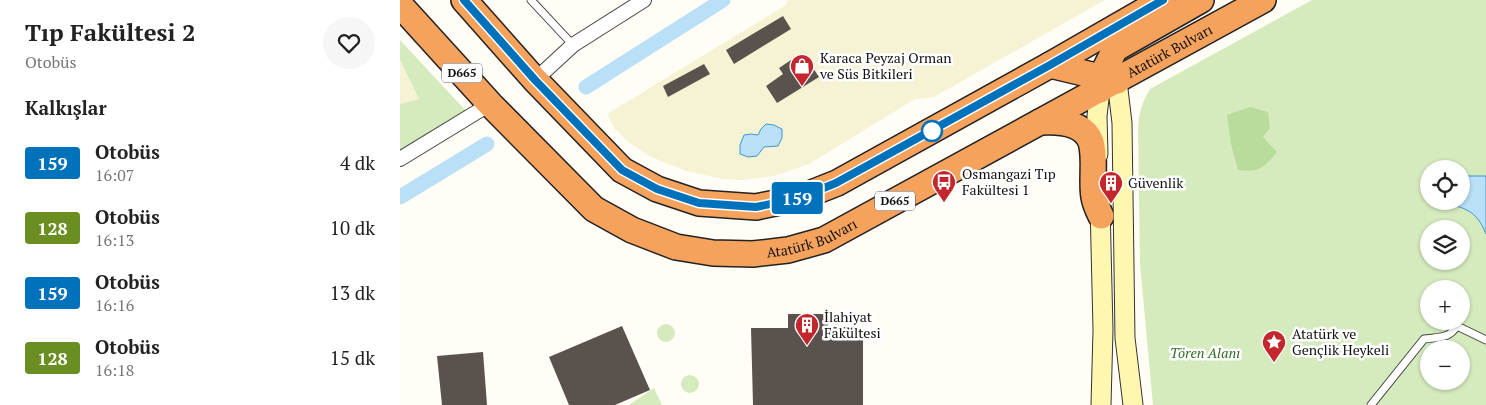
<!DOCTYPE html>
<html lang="tr">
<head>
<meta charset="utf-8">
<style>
	:root { --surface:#fff; --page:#f6f6f6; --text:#222; --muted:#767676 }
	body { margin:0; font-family:"PT Serif",serif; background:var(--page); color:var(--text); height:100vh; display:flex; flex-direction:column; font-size:19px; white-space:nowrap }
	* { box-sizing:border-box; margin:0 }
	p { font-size:16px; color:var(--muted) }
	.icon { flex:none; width:28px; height:28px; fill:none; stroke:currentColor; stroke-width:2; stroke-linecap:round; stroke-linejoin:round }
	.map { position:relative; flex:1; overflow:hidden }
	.panel { display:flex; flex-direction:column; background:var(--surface); width:400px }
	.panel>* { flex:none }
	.badge { padding:0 10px; border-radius:4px; font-size:18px; line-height:32px }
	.controls { position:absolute; left:1020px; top:160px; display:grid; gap:10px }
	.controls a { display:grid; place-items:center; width:50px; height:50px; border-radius:50%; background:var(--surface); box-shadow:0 1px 4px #0004; font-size:25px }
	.map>.badge { position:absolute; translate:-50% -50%; box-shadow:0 0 0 2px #fff }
	h2 { padding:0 25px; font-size:19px; line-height:45px }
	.round { display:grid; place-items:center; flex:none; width:52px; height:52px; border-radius:26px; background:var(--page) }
	.head { display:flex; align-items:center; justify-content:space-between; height:85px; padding:0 25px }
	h1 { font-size:24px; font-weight:600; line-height:38px }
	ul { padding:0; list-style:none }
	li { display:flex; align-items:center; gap:15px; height:65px; padding:0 25px }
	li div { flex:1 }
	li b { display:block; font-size:19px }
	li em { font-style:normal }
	li .badge { min-width:55px; font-weight:700; text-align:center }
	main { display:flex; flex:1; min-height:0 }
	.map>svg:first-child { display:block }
</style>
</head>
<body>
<main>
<section class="panel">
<div class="head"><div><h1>Tıp Fakültesi 2</h1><p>Otobüs</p></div><a class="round"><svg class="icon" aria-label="heart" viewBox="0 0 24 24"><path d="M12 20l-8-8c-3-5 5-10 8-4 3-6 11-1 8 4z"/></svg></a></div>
<h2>Kalkışlar</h2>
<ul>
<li><span class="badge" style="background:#0072bc;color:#fff">159</span><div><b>Otobüs</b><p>16:07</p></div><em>4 dk</em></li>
<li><span class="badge" style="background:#6b8e23;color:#fff">128</span><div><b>Otobüs</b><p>16:13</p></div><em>10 dk</em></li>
<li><span class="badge" style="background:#0072bc;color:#fff">159</span><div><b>Otobüs</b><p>16:16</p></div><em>13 dk</em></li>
<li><span class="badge" style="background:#6b8e23;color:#fff">128</span><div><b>Otobüs</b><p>16:18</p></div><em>15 dk</em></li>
</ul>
</section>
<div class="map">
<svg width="1086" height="405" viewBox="0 0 1086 405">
	<rect width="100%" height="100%" fill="#fffdf5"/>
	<path fill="#f6f3d4" d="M388,0H705L534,97L515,99L409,164L374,176L342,180L323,179L286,171L249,156L227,141L215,129L207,114L386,5Z
		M0,60L19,99L0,104Z"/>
	<path fill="#d5ebbd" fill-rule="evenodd" d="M912,0H1086V405H753L740,264L738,128C739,112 742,103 750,89ZM1029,169H1061V201H1029ZM1029,229H1061V261H1029ZM1029,289H1061V321H1029ZM1029,349H1061V381H1029Z
		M0,40L67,112L0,154V104L19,99L0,60Z
		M257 333a9 9 0 1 1 18 0a9 9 0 1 1-18 0Z
		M281 384a9 9 0 1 1 18 0a9 9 0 1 1-18 0Z
		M254,388L262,405H229Z"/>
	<path fill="#b9dc9c" d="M850,107L868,112L870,128L863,137L877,152C864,168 858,173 838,170L831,144L827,115Z"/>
	<path fill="#b9e0f7" stroke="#3f96cf" d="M366,124L374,125L382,129V138L378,146L364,147L357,156L348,157L340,154V145L344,135L351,134L358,135L361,129Z
		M1061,174L1069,176H1086V234C1076,209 1065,209 1041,201H1061Z"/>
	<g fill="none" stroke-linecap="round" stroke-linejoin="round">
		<path stroke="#b9e0f7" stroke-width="15" d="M186,87L323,0
			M0,197L87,144"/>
	</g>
	<path fill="#5a524d" d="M383,16L391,29L334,64L326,50Z
		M394,58L398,64L407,59L419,77L377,103L366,86L383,74L379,68Z
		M304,64L310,74L268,97L263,86Z
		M388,314H428V327H463V405H353L351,328H388Z
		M222,326L250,390L215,405H169L149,357Z
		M83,352L87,405H42L37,356Z"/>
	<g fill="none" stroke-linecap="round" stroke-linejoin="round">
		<g stroke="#444" stroke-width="9">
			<path id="lane" d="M131,0L173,45
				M971,405L1024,339C1038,337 1049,339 1057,326L1086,340"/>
		</g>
		<g stroke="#444" stroke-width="16">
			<path id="street" d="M135,80L173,45L244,0
				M0,159L90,104"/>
		</g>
		<g stroke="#333" stroke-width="21">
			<path id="secondary" d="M717,81L722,123L725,338L733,405
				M698,154L697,116L700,90
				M700,204L703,330L701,405"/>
		</g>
		<g stroke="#222" stroke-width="28">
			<g id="highway">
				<path d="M64,0L135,80L222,170L257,189L299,203L356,207L399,198L437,183L650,65L763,0"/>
				<path id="s1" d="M0,5L90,104L194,209L232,230L276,247L313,253L353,254L388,250L424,240L863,0"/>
				<path d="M650,65L717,81"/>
				<path d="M700,90L701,77L715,49L801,0"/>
				<path d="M640,122C657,121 684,122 691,142C696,158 691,181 694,197C695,204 698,210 701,216"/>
			</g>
		</g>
		<use href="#lane" stroke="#fff" stroke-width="7"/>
		<use href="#street" stroke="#fff" stroke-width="14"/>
		<use href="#secondary" stroke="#fff6b0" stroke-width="19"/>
		<use href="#highway" stroke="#f5a25d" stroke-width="25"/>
	</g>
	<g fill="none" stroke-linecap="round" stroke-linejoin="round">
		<g stroke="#fff" stroke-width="11">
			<path id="line" d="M64,0L135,80L222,170L257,189L299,203L356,207L399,198L436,183L650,65L763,0"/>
		</g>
		<use href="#line" stroke="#0072bc" stroke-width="8"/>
	</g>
	<defs>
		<g id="shop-pin" transform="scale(1.25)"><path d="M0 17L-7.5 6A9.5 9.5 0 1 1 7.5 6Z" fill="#c4262e" stroke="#fff"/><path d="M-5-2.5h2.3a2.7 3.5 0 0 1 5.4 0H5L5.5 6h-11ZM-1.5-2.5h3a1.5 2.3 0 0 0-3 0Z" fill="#fff"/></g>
		<g id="bus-pin" transform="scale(1.25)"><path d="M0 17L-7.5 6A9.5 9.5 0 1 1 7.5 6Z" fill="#c4262e" stroke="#fff"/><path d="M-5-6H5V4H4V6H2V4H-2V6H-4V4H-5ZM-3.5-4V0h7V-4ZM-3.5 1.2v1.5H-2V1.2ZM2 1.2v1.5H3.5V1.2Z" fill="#fff"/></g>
		<g id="building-pin" transform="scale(1.25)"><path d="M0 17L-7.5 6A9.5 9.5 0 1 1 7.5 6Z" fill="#c4262e" stroke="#fff"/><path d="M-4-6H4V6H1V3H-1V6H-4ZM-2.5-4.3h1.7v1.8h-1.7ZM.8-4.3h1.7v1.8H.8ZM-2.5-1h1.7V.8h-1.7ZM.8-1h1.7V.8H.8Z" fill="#fff"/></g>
		<g id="sight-pin" transform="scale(1.25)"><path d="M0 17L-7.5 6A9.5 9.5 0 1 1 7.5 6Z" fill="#c4262e" stroke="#fff"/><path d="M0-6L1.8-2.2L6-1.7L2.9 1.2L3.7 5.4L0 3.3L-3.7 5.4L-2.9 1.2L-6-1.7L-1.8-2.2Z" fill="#fff"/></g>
	</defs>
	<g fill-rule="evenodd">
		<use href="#shop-pin" x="402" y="66"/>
		<use href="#bus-pin" x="544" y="182"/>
		<use href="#building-pin" x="711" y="183"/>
		<use href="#building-pin" x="407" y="325"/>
		<use href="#sight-pin" x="874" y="342"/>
	</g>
	<circle fill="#fff" stroke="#0072bc" stroke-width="2.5" cx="532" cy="131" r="10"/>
	<g text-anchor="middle" stroke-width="5" stroke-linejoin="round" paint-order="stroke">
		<g fill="#fff" stroke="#585858" stroke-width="1">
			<rect x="42" y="63.5" width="40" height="19" rx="4"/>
			<rect x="475" y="191.5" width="40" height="19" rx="4"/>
		</g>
		<g font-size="12" font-weight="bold" fill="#111">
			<text x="62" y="77">D665</text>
			<text x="495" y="205">D665</text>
		</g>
		<g font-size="14" fill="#111" stroke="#fff">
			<text dy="5" stroke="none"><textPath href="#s1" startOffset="916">Atatürk Bulvarı</textPath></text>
			<text dy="5" stroke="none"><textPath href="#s1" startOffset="511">Atatürk Bulvarı</textPath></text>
		</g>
		<g font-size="14" fill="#111" stroke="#fff" text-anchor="start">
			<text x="420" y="63">Karaca Peyzaj Orman<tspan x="420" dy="16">ve Süs Bitkileri</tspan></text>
			<text x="562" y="179">Osmangazi Tıp<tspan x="562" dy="16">Fakültesi 1</tspan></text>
			<text x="728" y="188">Güvenlik</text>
			<text x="424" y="322">İlahiyat<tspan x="424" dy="16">Fakültesi</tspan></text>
			<text x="892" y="339">Atatürk ve<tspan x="892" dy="16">Gençlik Heykeli</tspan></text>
		</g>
		<g font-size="14" font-style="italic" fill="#2f6b1f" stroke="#fff">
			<text x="805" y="358">Tören Alanı</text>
		</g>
	</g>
</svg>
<div class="controls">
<a><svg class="icon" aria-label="locate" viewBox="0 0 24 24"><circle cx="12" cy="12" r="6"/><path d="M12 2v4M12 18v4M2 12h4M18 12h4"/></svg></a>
<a><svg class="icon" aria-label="layers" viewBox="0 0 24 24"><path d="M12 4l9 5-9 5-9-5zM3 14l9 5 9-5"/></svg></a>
<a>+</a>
<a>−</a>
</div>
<b class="badge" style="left:397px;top:198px;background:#0072bc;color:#fff">159</b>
</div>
</main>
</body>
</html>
